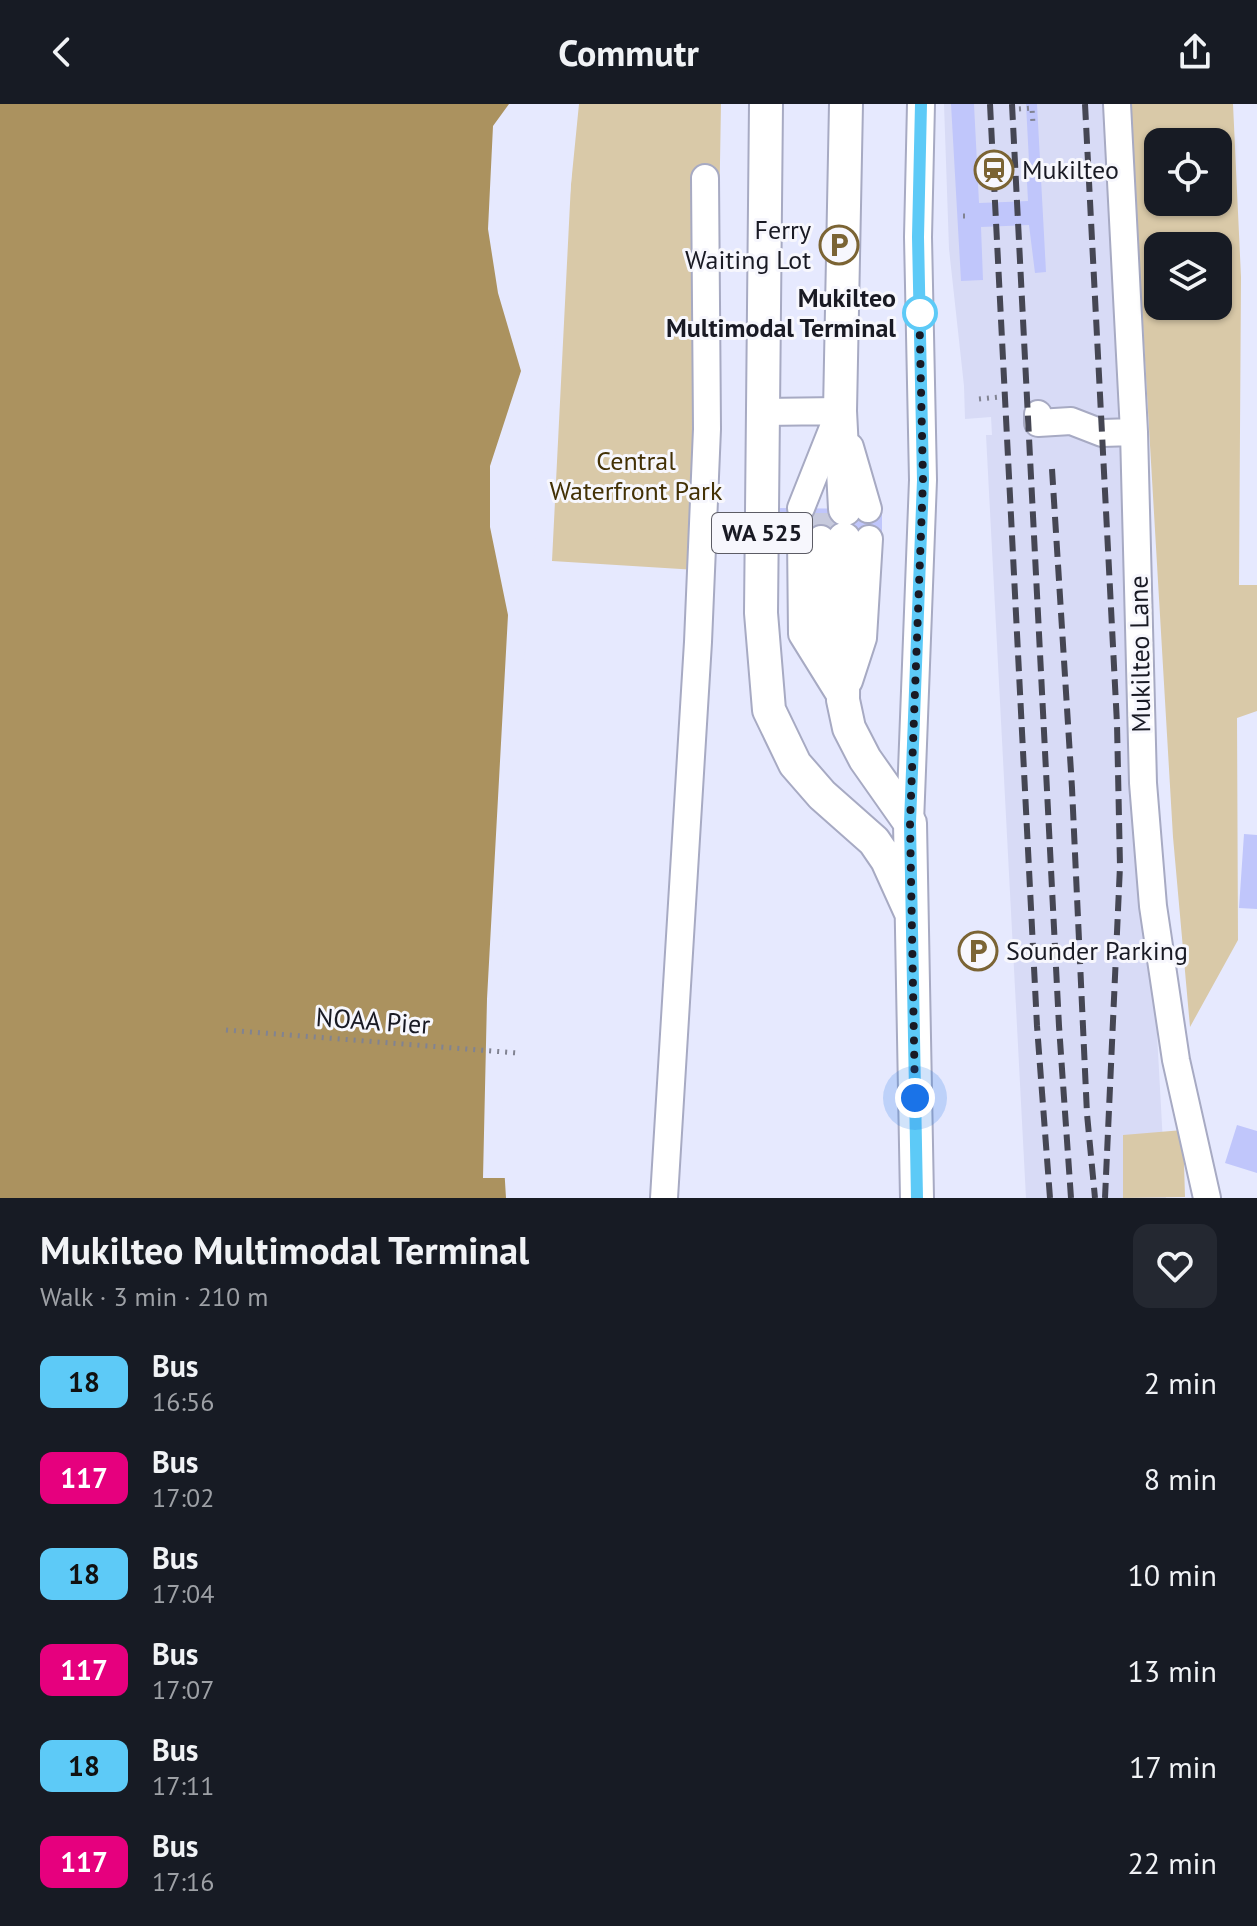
<!DOCTYPE html>
<html lang="en">
<head>
<meta charset="utf-8">
<style>
	:root { --surface:#171b24; --page:#242831; --text:#f1f3f6; --muted:#9ea1a6 }
	body { margin:0; font-family:"PT Sans",sans-serif; background:var(--page); color:var(--text); height:100vh; display:flex; flex-direction:column; font-size:30px; white-space:nowrap }
	* { box-sizing:border-box; margin:0 }
	p { font-size:26px; color:var(--muted) }
	.icon { flex:none; width:44px; height:44px; fill:none; stroke:currentColor; stroke-width:2; stroke-linecap:round; stroke-linejoin:round }
	.map { position:relative; height:1094px; overflow:hidden }
	.panel { display:flex; flex-direction:column; background:var(--surface); flex:1 }
	.panel>* { flex:none }
	.badge { padding:0 16px; border-radius:12px; font-size:28px; line-height:52px }
	.fabs { position:absolute; left:1144px; top:24px; display:grid; gap:16px }
	.fabs a { display:grid; place-items:center; width:88px; height:88px; border-radius:16px; background:var(--surface); box-shadow:0 2px 6px #0004; font-size:40px }
	.you { position:absolute; width:40px; height:40px; margin:-20px; border:6px solid #fff; border-radius:50%; background:#1a73e8; box-shadow:0 0 0 12px #1a73e833 }
	.map>.badge { position:absolute; translate:-50% -50%; box-shadow:0 0 0 4px #fff }
	.round { display:grid; place-items:center; flex:none; width:84px; height:84px; border-radius:16px; background:var(--page) }
	.headline { display:flex; align-items:center; justify-content:space-between; height:136px; padding:0 40px }
	h1 { font-size:38px; font-weight:700; line-height:60px }
	ul { padding:0; list-style:none }
	li { display:flex; align-items:center; gap:24px; height:96px; padding:0 40px }
	li div { flex:1 }
	li b { display:block; font-size:30px }
	li em { font-style:normal }
	li .badge { min-width:88px; font-weight:700; text-align:center }
	header { display:flex; justify-content:space-between; align-items:center; height:104px; padding:0 40px; background:var(--surface); font-size:36px; font-weight:700 }
	.map>svg:first-child { display:block }
</style>
</head>
<body>
<header><svg class="icon" aria-label="back" viewBox="0 0 24 24"><path d="M15 5l-7 7 7 7"/></svg>Commutr<svg class="icon" aria-label="share" viewBox="0 0 24 24"><path d="M12 15V3M7 8l5-5 5 5M5 13v7h14v-7"/></svg></header>
<div class="map">
<svg width="1257" height="1094" viewBox="0 0 1257 1094">
	<rect width="100%" height="100%" fill="#e6e9fe"/>
	<path fill="#d8dbf6" d="M944,0H1106L1166,1094H1026L986,331H992L991,313L965,315L964,282L949,145Z"/>
	<path fill="#d9c9a8" fill-rule="evenodd" d="M575,0H721L713,467L552,457Z
		M1130,0H1233L1241,173L1239,481H1257V607L1237,614L1238,836L1190,923L1173,733ZM1158,38H1218V98H1158ZM1158,142H1218V202H1158Z
		M1183,1026L1185,1093L1123,1094V1031Z"/>
	<path fill="#ab925f" d="M0,0H575L508,672L495,912L506,1094H0Z"/>
	<path fill="#e6e9fe" d="M509,0H579L512,673L497,934L508,1072L507,1074H483L487,895L508,511L490,423V362L521,267L498,189L488,125L493,22Z"/>
	<path fill="#c0c6fb" d="M951,0H974L979,99L1028,97L1027,78L1030,77L1026,0H1037L1046,168L1035,169L1029,121L981,123L983,176L961,177Z
		M774,404L882,405V435L774,434Z
		M1244,730L1257,731V805L1239,804Z
		M1237,1021L1257,1027V1069L1225,1059Z"/>
	<g fill="none" stroke-linecap="round" stroke-linejoin="round">
		<path stroke="#c7cadd" stroke-width="26" stroke-dasharray="26 13" stroke-linecap="butt" d="M821,435V404"/>
		<g stroke="#a7aac3" stroke-width="30">
			<path id="minor" d="M1117,0L1134,328L1143,679L1153,802L1176,956L1207,1094
				M763,308L840,307
				M1038,310V319L1071,317L1102,329L1134,328
				M850,343L868,405
				M801,404L838,311
				M801,434L802,530L843,596
				M821,435V531L830,558
				M849,577L863,534L869,435
				M910,719L923,376L918,133L921,0
				M664,1094L698,538L707,325L705,74"/>
		</g>
		<g stroke="#a7aac3" stroke-width="36">
			<path id="major" d="M766,0L761,509L769,606L795,660L822,691L874,737L887,756L911,809
				M845,405L840,307L846,0
				M844,435L843,596L849,624L865,655L910,719L917,1094"/>
		</g>
		<path stroke="#818392" stroke-width="5" stroke-dasharray="2 6" stroke-linecap="butt" d="M1019,5L1032,4L1033,20
			M979,295L999,293
			M226,926L517,949"/>
		<use href="#minor" stroke="#fff" stroke-width="26"/>
		<use href="#major" stroke="#fff" stroke-width="32"/>
		<path stroke="#454653" stroke-width="6" stroke-dasharray="16 8" stroke-linecap="butt" d="M990,0L1037,922L1050,1094
			M1012,0L1059,922L1071,1094
			M1085,0L1117,620L1120,762L1105,1094
			M1052,365L1072,684L1087,1010L1095,1094"/>
		<path stroke="#818392" stroke-width="5" stroke-dasharray="2 6" stroke-linecap="butt" d="M963,112H968"/>
	</g>
	<g fill="none" stroke-linecap="round" stroke-linejoin="round">
		<g stroke="#fff" stroke-width="18">
			<path id="line" d="M917,1094L910,719L923,376L918,133L921,0"/>
		</g>
		<use href="#line" stroke="#5dcaf7" stroke-width="12"/>
		<path stroke="#191a24" stroke-width="8" stroke-dasharray="0 14.4" d="M915,994L910,719L923,376L919,194L920,209"/>
	</g>
	<defs>
		<g id="station-ring" transform="scale(2)"><circle r="9.5" fill="#f7f7fd" stroke="#7b6434" stroke-width="1.5"/><path d="M-3-6H3Q5-6 5-4V2Q5 4 3 4L4.5 6H3L1.5 4h-3L-3 6H-4.5L-3 4Q-5 4-5 2V-4Q-5-6-3-6ZM-3.5-4v3h7v-3ZM-3.5 1v1.5H-2V1ZM2 1v1.5H3.5V1Z" fill="#7b6434"/></g>
		<g id="parking-ring" transform="scale(2)"><circle r="9.5" fill="#f7f7fd" stroke="#7b6434" stroke-width="1.5"/><path d="M-3.5-5.5H1a3.5 3.5 0 0 1 0 7H-1V5.5H-3.5ZM-1-3.4V-.6H.8a1.4 1.4 0 0 0 0-2.8Z" fill="#7b6434"/></g>
	</defs>
	<g fill-rule="evenodd">
		<use href="#station-ring" x="994" y="66"/>
		<use href="#parking-ring" x="839" y="141"/>
		<use href="#parking-ring" x="978" y="847"/>
	</g>
	<circle fill="#fff" stroke="#5dcaf7" stroke-width="4" cx="920" cy="209" r="16"/>
	<g text-anchor="middle" stroke-width="6" stroke-linejoin="round" paint-order="stroke">
		<rect fill="#f7f7fd" stroke="#5c5c65" stroke-width="2" x="712" y="409" width="100" height="40" rx="6"/>
		<g font-size="24" font-weight="bold" fill="#191a24">
			<text x="762" y="437">WA 525</text>
		</g>
		<g font-size="26" fill="#191a24" stroke="#f7f7fd" text-anchor="start">
			<text x="1022" y="75">Mukilteo</text>
			<text x="811" y="135" text-anchor="end">Ferry<tspan x="811" dy="30">Waiting Lot</tspan></text>
			<text x="1006" y="856">Sounder Parking</text>
		</g>
		<g font-size="26" font-weight="bold" fill="#191a24" stroke="#f7f7fd" text-anchor="end">
			<text x="896" y="203">Mukilteo<tspan x="896" dy="30">Multimodal Terminal</tspan></text>
		</g>
		<g font-size="26" fill="#433105" stroke="#f7f7fd">
			<text x="636" y="366">Central<tspan x="636" dy="30">Waterfront Park</tspan></text>
		</g>
		<g font-size="26" fill="#191a24" stroke="#f7f7fd">
			<text transform="translate(1140 550) rotate(-91)" y="9">Mukilteo Lane</text>
			<text transform="translate(373 917) rotate(4)" y="9">NOAA Pier</text>
		</g>
	</g>
</svg>
<div class="fabs">
<a><svg class="icon" aria-label="locate" viewBox="0 0 24 24"><circle cx="12" cy="12" r="6"/><path d="M12 2v4M12 18v4M2 12h4M18 12h4"/></svg></a>
<a><svg class="icon" aria-label="layers" viewBox="0 0 24 24"><path d="M12 4l9 5-9 5-9-5zM3 14l9 5 9-5"/></svg></a>
</div>
<div class="you" style="left:915px;top:994px"></div>
</div>
<section class="panel">
<div class="headline"><div><h1>Mukilteo Multimodal Terminal</h1><p>Walk · 3 min · 210 m</p></div><a class="round"><svg class="icon" aria-label="heart" viewBox="0 0 24 24"><path d="M12 20l-8-8c-3-5 5-10 8-4 3-6 11-1 8 4z"/></svg></a></div>
<ul>
<li><span class="badge" style="background:#5dcaf7;color:#111">18</span><div><b>Bus</b><p>16:56</p></div><em>2 min</em></li>
<li><span class="badge" style="background:#e6007e;color:#fff">117</span><div><b>Bus</b><p>17:02</p></div><em>8 min</em></li>
<li><span class="badge" style="background:#5dcaf7;color:#111">18</span><div><b>Bus</b><p>17:04</p></div><em>10 min</em></li>
<li><span class="badge" style="background:#e6007e;color:#fff">117</span><div><b>Bus</b><p>17:07</p></div><em>13 min</em></li>
<li><span class="badge" style="background:#5dcaf7;color:#111">18</span><div><b>Bus</b><p>17:11</p></div><em>17 min</em></li>
<li><span class="badge" style="background:#e6007e;color:#fff">117</span><div><b>Bus</b><p>17:16</p></div><em>22 min</em></li>
</ul>
</section>
</body>
</html>
